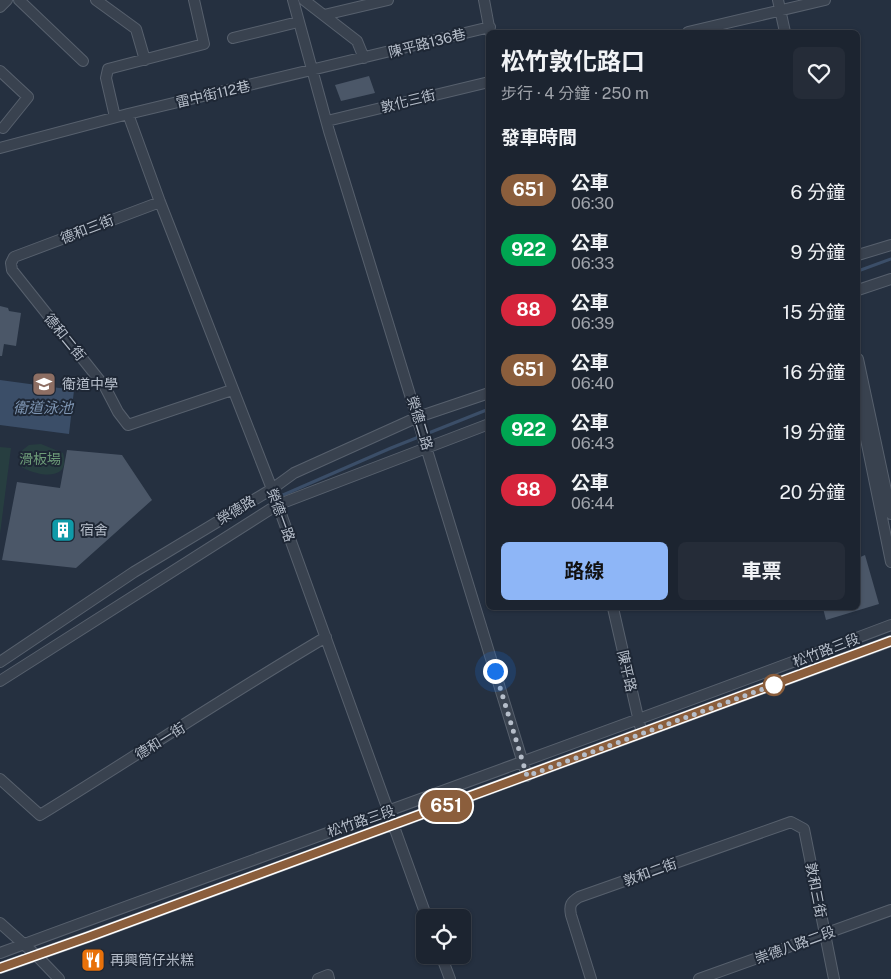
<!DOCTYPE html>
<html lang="zh-TW">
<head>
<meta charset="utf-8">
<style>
	:root { --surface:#1c2430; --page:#252c38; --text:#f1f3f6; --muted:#a0a4ab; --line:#3a414c; --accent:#8eb6f7 }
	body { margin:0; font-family:"Public Sans","Noto Sans TC",sans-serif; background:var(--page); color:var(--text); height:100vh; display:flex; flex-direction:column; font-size:19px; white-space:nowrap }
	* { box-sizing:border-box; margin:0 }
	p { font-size:16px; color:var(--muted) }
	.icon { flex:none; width:28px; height:28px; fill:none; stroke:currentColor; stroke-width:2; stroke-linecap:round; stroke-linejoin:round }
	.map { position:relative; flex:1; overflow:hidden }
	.panel { position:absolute; left:486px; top:30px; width:374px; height:580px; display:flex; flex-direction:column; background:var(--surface); border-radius:8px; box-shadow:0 1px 4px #0004,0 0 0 1px var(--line) }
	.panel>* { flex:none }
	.badge { padding:0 10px; border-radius:16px; font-size:18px; line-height:32px }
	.controls { position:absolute; left:416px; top:909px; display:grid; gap:10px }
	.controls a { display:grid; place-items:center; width:55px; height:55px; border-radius:8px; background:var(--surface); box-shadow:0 1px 4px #0004,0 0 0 1px var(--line); font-size:25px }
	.you { position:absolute; width:25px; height:25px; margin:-12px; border:4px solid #fff; border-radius:50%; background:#1a73e8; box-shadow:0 0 0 8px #1a73e833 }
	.map>.badge { position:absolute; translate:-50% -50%; box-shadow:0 0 0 2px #fff }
	h2 { padding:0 15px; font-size:19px; line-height:45px }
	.round { display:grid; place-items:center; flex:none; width:52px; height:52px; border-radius:8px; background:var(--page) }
	.summary { display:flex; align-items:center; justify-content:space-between; height:85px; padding:0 15px }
	h1 { font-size:24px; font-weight:700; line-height:38px }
	.cta { display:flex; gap:10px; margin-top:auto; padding:10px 15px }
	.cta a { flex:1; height:58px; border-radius:8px; background:var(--accent); color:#111; font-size:20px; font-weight:700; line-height:58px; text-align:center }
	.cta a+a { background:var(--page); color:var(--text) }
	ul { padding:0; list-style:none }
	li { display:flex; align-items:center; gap:15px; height:60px; padding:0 15px }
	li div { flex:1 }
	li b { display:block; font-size:19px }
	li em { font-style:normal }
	li .badge { min-width:55px; font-weight:700; text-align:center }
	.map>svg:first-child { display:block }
</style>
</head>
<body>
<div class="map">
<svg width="891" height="979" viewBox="0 0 891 979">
	<rect width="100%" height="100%" fill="#253040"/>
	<path fill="#273e40" d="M41,444L63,453C72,483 35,476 20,466V452L29,445Z
		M0,447L11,448L0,534Z"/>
	<path fill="#3b4e68" d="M0,380L74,390L69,434L0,425Z"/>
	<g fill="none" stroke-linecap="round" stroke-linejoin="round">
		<path stroke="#3b4e68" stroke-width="3" d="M858,271L891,259
			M283,495L391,448L489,409"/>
	</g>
	<path fill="#4b5768" d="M369,76L375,93L341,101L335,85Z
		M0,306L8,308L9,311L21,313L16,346L4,344L2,356H0Z
		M67,450L122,455L152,500L76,568L2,560L17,482L60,488Z
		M865,555L879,604L826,620L823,608H858V558Z"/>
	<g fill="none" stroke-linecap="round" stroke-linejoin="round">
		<g stroke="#57606d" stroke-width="12">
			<path id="minor" d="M19,0L83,61
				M96,0L136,29L145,60
				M293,0L329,131L527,776
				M304,0L357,41L364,58
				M484,0L490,32
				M778,0L785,32
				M0,7L7,0
				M324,15L388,0
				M688,32L825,0
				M233,38L298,22
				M0,71L28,97L3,128
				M128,114L160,202L272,489L427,918
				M115,117L106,78L108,69L204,44L194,0
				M327,121L489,82
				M0,148L128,114L490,27
				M160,202L14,257L11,263L12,270L105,387L118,412L128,425L232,390
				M858,255L891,245
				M858,290L891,279
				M858,359L891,514
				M858,400L891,562
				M613,608L640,726
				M0,662L134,572L272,489L294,473L418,417L489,393
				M0,681L277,505L489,424
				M0,779L40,815C136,756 229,694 326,637
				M0,923L37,956L59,979
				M0,953C297,843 595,737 891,625
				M441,955L450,979
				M0,968L88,937L891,641
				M318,979L328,975L329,979
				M591,979L571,915C569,905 571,902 579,897L791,822L804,829L834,979
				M699,979L891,910"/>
		</g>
		<use href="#minor" stroke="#39424f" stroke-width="10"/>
	</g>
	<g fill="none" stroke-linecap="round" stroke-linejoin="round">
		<g stroke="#fff" stroke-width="11">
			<path id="line" d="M0,968L88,937L891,641"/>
		</g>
		<use href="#line" stroke="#8b5e3c" stroke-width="8"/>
		<path stroke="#b6beca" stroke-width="5" stroke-dasharray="0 9" d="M495,671L527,776L774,685"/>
	</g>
	<defs>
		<g id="school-square" transform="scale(1.25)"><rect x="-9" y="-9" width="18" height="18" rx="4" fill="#8d6e63" stroke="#1e2735"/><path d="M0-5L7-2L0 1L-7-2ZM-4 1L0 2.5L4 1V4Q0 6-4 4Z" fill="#fff"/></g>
		<g id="building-square" transform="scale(1.25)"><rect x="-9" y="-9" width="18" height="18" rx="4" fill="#0f9aa8" stroke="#1e2735"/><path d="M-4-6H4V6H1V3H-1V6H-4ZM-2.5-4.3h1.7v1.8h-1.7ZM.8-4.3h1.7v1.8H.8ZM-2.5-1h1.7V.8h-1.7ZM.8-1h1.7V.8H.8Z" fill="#fff"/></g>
		<g id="restaurant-square" transform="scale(1.25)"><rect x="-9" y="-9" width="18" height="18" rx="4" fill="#e8710a" stroke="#1e2735"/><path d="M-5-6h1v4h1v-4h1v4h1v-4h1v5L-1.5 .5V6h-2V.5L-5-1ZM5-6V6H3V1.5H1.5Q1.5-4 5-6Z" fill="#fff"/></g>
	</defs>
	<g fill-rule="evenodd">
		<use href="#school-square" x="44" y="384"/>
		<use href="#building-square" x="63" y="530"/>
		<use href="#restaurant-square" x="93" y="960"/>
	</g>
	<circle fill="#fff" stroke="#8b5e3c" stroke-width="2.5" cx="774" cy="685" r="10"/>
	<g text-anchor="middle" stroke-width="4" stroke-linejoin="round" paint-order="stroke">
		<g font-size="14" fill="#b6beca" stroke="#1e2735">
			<text transform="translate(427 43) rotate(-14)" y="5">陳平路136巷</text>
			<text transform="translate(213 94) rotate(-13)" y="5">雷中街112巷</text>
			<text transform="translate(408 101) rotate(-14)" y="5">敦化三街</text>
			<text transform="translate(87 229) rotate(-21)" y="5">德和三街</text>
			<text transform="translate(65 337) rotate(51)" y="5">德和二街</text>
			<text transform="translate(420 423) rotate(73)" y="5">榮德二路</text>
			<text transform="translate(236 510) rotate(-31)" y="5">榮德路</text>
			<text transform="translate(281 515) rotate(70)" y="5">榮德一路</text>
			<text transform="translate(826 650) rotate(-21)" y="5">松竹路三段</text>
			<text transform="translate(627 671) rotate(77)" y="5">陳平路</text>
			<text transform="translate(160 741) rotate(-32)" y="5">德和一街</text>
			<text transform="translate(361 821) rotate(-19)" y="5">松竹路三段</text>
			<text transform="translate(650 872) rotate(-20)" y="5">敦和二街</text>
			<text transform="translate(816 890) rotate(79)" y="5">敦和三街</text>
			<text transform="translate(795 945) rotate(-20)" y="5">崇德八路二段</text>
		</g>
		<g font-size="14" fill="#b6beca" stroke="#1e2735" text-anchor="start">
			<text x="62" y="389">衛道中學</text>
			<text x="80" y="535">宿舍</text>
			<text x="110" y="965">再興筒仔米糕</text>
		</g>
		<g font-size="14" fill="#6d9b78" stroke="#1e2735">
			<text x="40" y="464">滑板場</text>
		</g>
		<g font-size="15" font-style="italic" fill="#7d94b1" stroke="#1e2735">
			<text x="43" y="413">衛道泳池</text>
		</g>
	</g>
</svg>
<div class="controls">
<a><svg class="icon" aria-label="locate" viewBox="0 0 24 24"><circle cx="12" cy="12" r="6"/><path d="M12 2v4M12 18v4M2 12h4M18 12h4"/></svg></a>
</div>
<div class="you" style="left:495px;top:671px"></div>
<b class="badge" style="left:446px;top:806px;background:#8b5e3c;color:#fff">651</b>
<section class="panel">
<div class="summary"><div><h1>松竹敦化路口</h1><p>步行 · 4 分鐘 · 250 m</p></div><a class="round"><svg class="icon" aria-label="heart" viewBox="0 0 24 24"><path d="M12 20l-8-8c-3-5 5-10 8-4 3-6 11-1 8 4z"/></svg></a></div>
<h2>發車時間</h2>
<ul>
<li><span class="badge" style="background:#8b5e3c;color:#fff">651</span><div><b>公車</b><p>06:30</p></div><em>6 分鐘</em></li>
<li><span class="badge" style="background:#00a651;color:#fff">922</span><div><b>公車</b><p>06:33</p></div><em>9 分鐘</em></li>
<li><span class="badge" style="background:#d7263d;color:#fff">88</span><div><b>公車</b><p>06:39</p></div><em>15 分鐘</em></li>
<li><span class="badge" style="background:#8b5e3c;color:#fff">651</span><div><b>公車</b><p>06:40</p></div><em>16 分鐘</em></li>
<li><span class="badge" style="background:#00a651;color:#fff">922</span><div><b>公車</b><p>06:43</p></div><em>19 分鐘</em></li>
<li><span class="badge" style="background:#d7263d;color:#fff">88</span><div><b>公車</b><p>06:44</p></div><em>20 分鐘</em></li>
</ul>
<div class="cta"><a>路線</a><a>車票</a></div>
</section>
</div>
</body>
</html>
